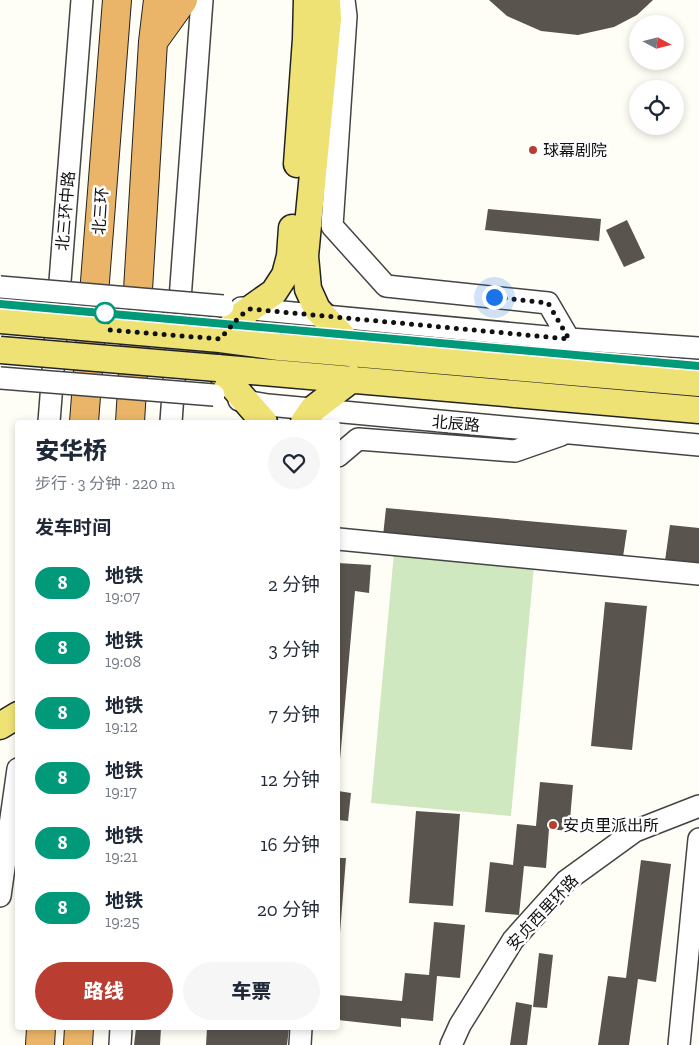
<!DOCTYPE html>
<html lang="zh">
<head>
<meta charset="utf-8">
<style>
	:root { --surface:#fff; --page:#f6f6f7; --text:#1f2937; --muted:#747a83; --accent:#b93d31 }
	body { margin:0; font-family:"Zilla Slab","Noto Sans SC",serif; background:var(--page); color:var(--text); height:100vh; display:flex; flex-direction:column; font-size:19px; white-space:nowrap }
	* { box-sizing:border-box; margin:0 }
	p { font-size:16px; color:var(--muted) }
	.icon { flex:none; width:28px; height:28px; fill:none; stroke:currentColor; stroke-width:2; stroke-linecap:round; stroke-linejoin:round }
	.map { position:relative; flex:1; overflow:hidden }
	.panel { position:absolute; left:15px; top:420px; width:325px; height:610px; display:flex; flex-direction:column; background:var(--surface); border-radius:5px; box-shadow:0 2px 8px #0003 }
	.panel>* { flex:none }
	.badge { padding:0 10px; border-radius:16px; font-size:18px; line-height:32px }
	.needle { width:32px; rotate:97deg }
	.buttons { position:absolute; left:629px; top:15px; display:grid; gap:10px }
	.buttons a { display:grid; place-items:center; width:55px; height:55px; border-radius:50%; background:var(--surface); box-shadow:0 2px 8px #0003; font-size:25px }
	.you { position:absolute; width:25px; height:25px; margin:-12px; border:4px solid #fff; border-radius:50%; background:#1a73e8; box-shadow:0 0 0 8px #1a73e833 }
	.map>.badge { position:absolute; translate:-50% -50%; box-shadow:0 0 0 2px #fff }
	h2 { padding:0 20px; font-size:19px; line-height:45px }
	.round { display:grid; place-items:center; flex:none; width:52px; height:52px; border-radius:26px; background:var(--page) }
	.headline { display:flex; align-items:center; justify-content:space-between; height:85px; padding:0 20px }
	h1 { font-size:24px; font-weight:800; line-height:38px }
	.primary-button { display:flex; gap:10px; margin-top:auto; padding:10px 20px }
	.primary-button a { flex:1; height:58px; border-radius:30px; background:var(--accent); color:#fff; font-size:20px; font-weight:800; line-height:58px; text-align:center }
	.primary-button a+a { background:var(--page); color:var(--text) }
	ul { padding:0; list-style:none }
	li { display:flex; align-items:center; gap:15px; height:65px; padding:0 20px }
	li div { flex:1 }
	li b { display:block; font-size:19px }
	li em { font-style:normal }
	li .badge { min-width:55px; font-weight:700; text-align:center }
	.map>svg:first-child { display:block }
</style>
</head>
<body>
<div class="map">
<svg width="699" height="1045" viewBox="0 0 699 1045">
	<rect width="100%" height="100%" fill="#fefef6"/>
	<path fill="#cfe8c0" d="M394,553L534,566L511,816L371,803Z"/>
	<path fill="#59544e" d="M489,0H653L637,15L614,27L578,35L541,31L507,16Z
		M488,209L601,219L599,241L485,230Z
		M627,220L645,258L624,267L606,230Z
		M386,508L627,530L623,557L383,536Z
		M670,525L699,528V571L664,568Z
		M338,563L371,565L369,593L355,591L339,771H338Z
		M605,602L647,606L632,750L591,746Z
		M540,782L573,785L569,831L549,829L546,868L524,866L519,915L485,912L490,862L513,865L517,824L536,826Z
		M338,791L351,793L348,821L338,820Z
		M416,811L460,814L453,906L409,903Z
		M338,858H346L339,945H338Z
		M641,860L671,864L656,982L638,979L629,1045H598L608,976L626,978Z
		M434,922L465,925L460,978L437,976L433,1021L401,1018V1027L338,1020V995L402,1001L405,973L429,975Z
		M539,953L553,955L547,1008L533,1007Z
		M516,1002L532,1005L527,1045H510Z
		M136,1028H161L160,1045H134Z
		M207,1028H289L287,1045H206Z"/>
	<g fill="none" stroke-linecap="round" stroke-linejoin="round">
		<g stroke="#444" stroke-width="24">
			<path id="minor" d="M344,0L346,16L332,226L386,286L548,303L569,339
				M241,308L569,339L699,348
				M239,400L268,405L699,445
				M49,422L82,0
				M171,422L202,0
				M338,456L358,439L515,451L561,435
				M338,539L699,574
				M0,896L18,769
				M120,1045L121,1028
				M300,1045L301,1028
				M451,1045L460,1025L513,940L566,881L635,831L699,806
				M679,1045L699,839"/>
		</g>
		<g stroke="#222" stroke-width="29">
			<path id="major" d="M327,0L328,19L305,256L308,289L317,309L359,354
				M297,164L306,39L307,0
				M220,339L279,347L699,383
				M220,339L240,316L274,292L285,275L290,256L292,228
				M217,368L699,410
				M217,368L264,422
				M304,422L313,409L352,379
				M0,726L18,715"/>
		</g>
		<g stroke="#222" stroke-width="30">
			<path id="highway" d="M155,39L183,0
				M84,422L117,0
				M130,422L153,42L158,0
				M40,1045L41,1028
				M78,1045L79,1028"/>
		</g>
		<use href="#minor" stroke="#fff" stroke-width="21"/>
		<use href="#major" stroke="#efe275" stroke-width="26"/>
		<use href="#highway" stroke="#eab568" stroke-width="28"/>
		<g stroke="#444" stroke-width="24" stroke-linecap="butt">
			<path id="minor-bridge" d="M0,287L223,306
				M0,378L214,395"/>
		</g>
		<g stroke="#222" stroke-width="29" stroke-linecap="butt">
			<path id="major-bridge" d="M0,320L220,339
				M0,350L217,368"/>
		</g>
		<use href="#minor-bridge" stroke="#fff" stroke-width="21"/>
		<use href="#major-bridge" stroke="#efe275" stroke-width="26"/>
	</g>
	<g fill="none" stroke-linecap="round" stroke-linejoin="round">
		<g stroke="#fff" stroke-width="11">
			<path id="line" d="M0,304L699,366"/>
		</g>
		<use href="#line" stroke="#00997a" stroke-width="8"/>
		<path stroke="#111" stroke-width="5" stroke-dasharray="0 9" d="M105,313L110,330L220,339L240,316L250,309L569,339L548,303L494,297"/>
	</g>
	<g fill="#b93d31" stroke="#fff" stroke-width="2">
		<circle cx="533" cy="150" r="5"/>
		<circle cx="553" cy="825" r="5"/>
	</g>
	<circle fill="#fff" stroke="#00997a" stroke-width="2.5" cx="105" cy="313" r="10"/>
	<g text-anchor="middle" stroke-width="5" stroke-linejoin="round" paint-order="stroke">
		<g font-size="16" fill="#111" stroke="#fff" text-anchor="start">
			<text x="543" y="156">球幕剧院</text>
			<text x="563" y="831">安贞里派出所</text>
		</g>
		<g font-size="16" fill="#111" stroke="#fff">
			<text transform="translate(65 211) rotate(-85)" y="6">北三环中路</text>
			<text transform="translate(100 211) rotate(-86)" y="6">北三环</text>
			<text transform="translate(456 423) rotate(5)" y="6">北辰路</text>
			<text transform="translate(542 912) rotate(-47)" y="6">安贞西里环路</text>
		</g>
	</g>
</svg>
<div class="buttons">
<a><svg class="needle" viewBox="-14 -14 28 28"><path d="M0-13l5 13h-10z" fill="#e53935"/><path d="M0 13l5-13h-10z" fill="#747a83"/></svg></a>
<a><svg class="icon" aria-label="locate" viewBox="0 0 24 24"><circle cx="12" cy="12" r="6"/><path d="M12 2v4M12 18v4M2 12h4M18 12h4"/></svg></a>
</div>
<div class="you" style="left:494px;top:297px"></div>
<section class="panel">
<div class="headline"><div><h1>安华桥</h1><p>步行 · 3 分钟 · 220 m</p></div><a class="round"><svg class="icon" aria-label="heart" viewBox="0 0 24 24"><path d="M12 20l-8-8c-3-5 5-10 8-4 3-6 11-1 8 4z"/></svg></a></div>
<h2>发车时间</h2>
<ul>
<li><span class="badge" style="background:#00997a;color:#fff">8</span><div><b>地铁</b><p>19:07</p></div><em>2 分钟</em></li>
<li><span class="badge" style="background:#00997a;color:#fff">8</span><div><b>地铁</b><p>19:08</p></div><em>3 分钟</em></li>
<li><span class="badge" style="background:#00997a;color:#fff">8</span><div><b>地铁</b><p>19:12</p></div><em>7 分钟</em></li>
<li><span class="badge" style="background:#00997a;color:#fff">8</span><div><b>地铁</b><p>19:17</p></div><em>12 分钟</em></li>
<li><span class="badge" style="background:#00997a;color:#fff">8</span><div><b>地铁</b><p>19:21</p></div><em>16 分钟</em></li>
<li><span class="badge" style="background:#00997a;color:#fff">8</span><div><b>地铁</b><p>19:25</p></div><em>20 分钟</em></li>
</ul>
<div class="primary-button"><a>路线</a><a>车票</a></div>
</section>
</div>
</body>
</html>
